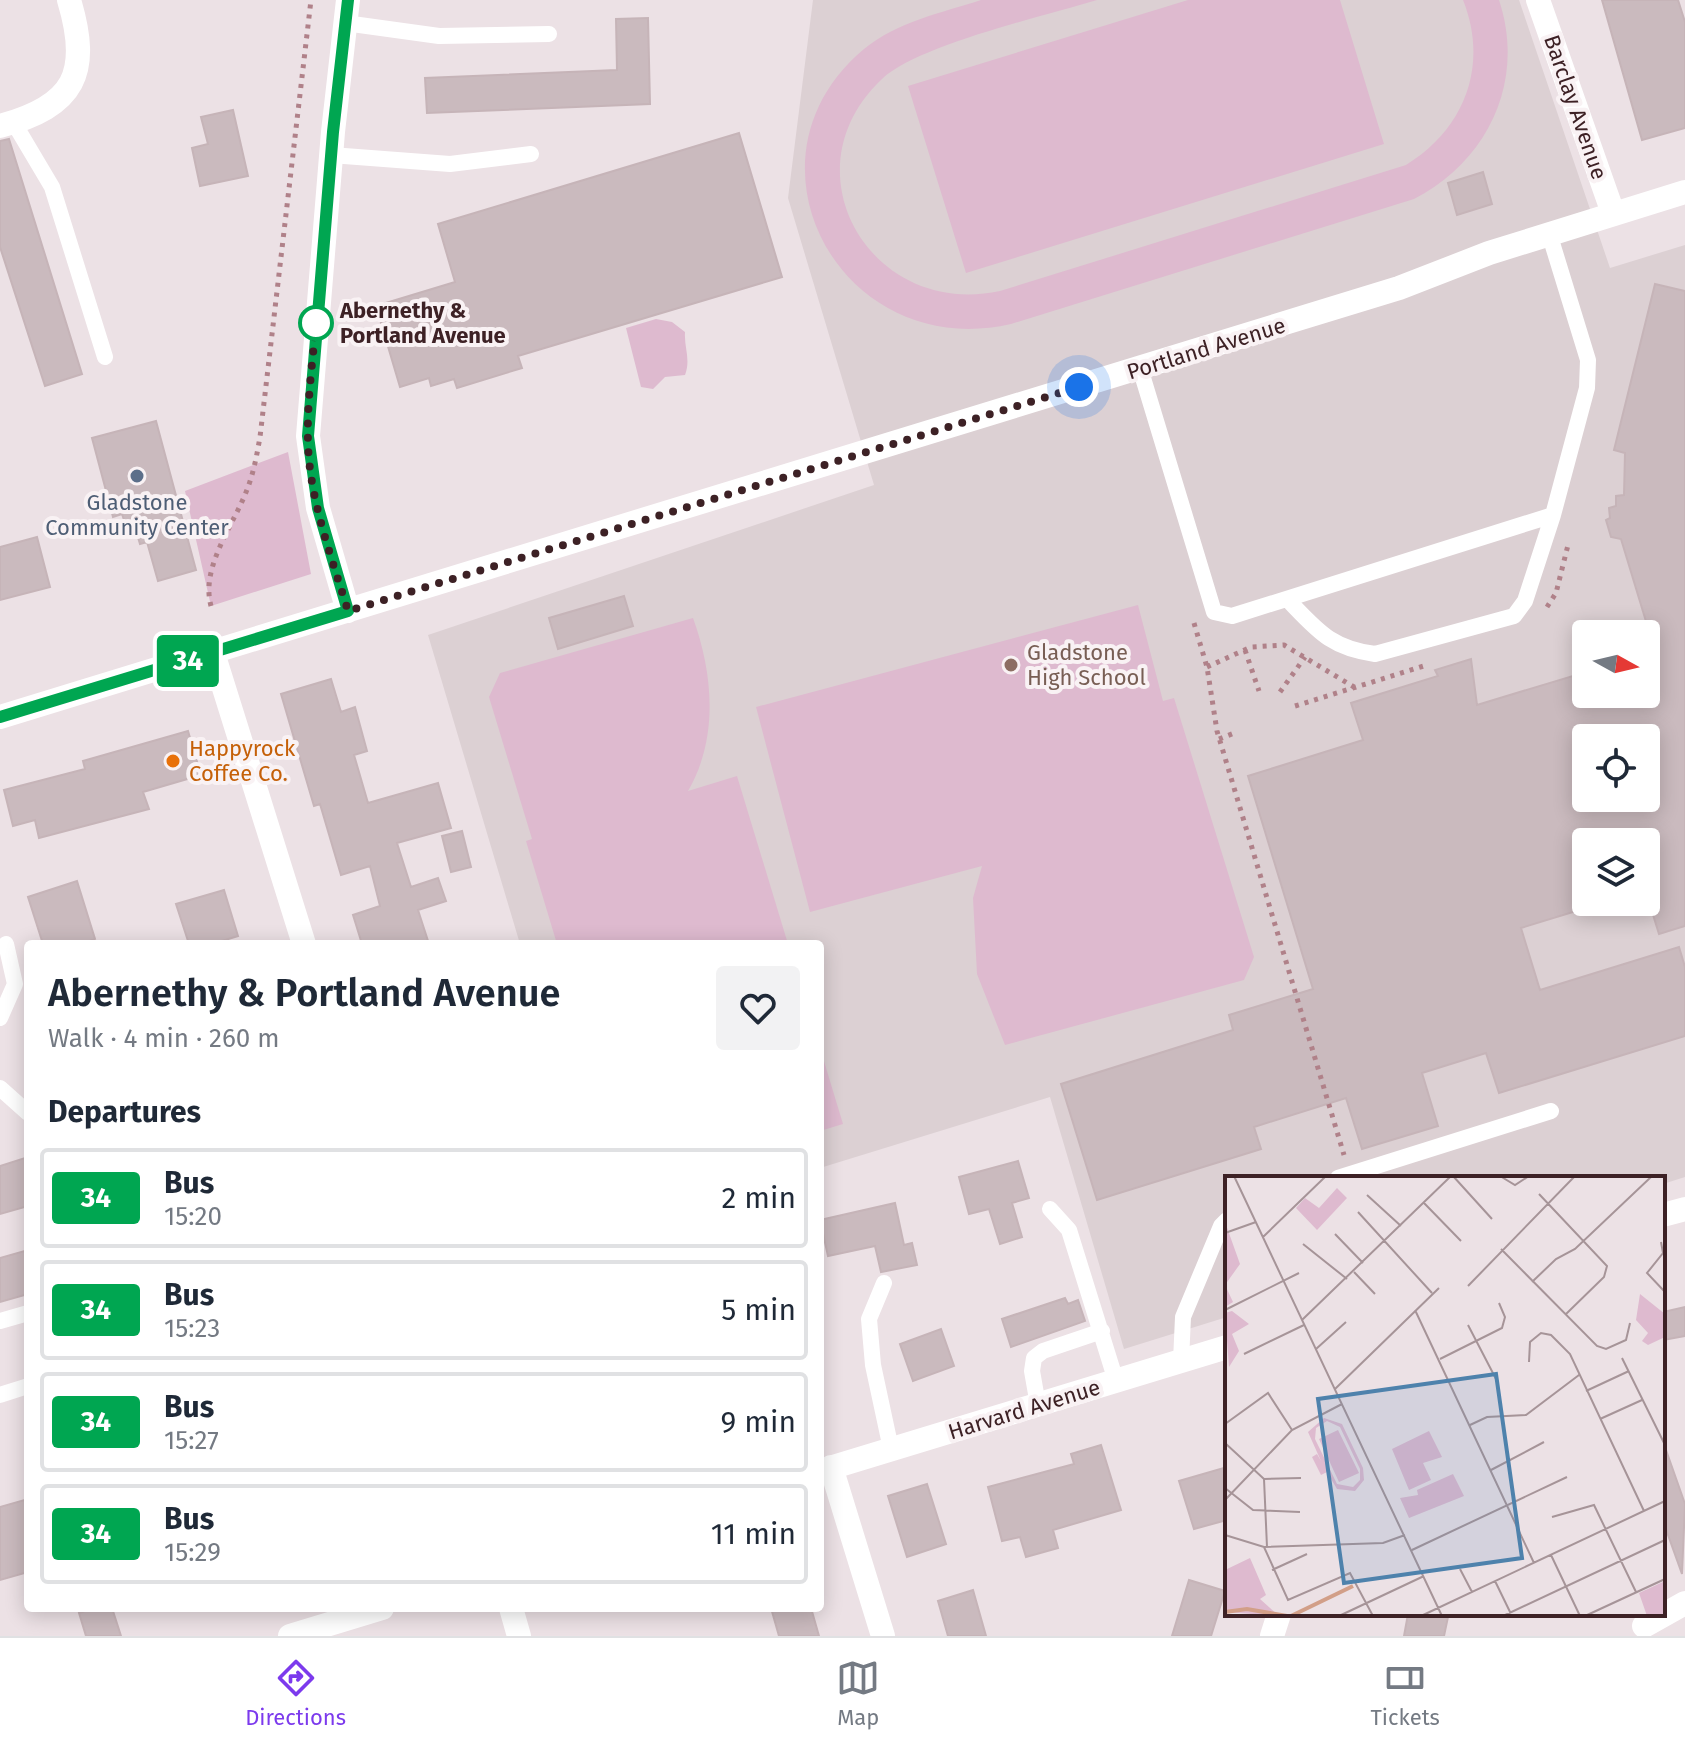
<!DOCTYPE html>
<html lang="en">
<head>
<meta charset="utf-8">
<style>
	:root { --surface:#fff; --page:#f2f2f3; --text:#1f2937; --muted:#747a83; --line:#e0e1e3; --accent:#7c3aed }
	body { margin:0; font-family:"Fira Sans",sans-serif; background:var(--page); color:var(--text); height:100vh; display:flex; flex-direction:column; font-size:30px; white-space:nowrap }
	* { box-sizing:border-box; margin:0 }
	p { font-size:26px; color:var(--muted) }
	.icon { flex:none; width:44px; height:44px; fill:none; stroke:currentColor; stroke-width:2; stroke-linecap:round; stroke-linejoin:round }
	.map { position:relative; flex:1; overflow:hidden }
	.panel { position:absolute; left:24px; top:940px; width:800px; height:672px; display:flex; flex-direction:column; background:var(--surface); border-radius:8px; box-shadow:0 4px 20px #0003 }
	.panel>* { flex:none }
	.badge { padding:0 16px; border-radius:6px; font-size:28px; line-height:52px }
	.needle { width:52px; rotate:98deg }
	.tools { position:absolute; left:1572px; top:620px; display:grid; gap:16px }
	.tools a { display:grid; place-items:center; width:88px; height:88px; border-radius:8px; background:var(--surface); box-shadow:0 4px 20px #0003; font-size:40px }
	.you { position:absolute; width:40px; height:40px; margin:-20px; border:6px solid #fff; border-radius:50%; background:#1a73e8; box-shadow:0 0 0 12px #1a73e833 }
	.map>.badge { position:absolute; translate:-50% -50%; box-shadow:0 0 0 4px #fff }
	h2 { padding:0 24px; font-size:30px; line-height:72px }
	.round { display:grid; place-items:center; flex:none; width:84px; height:84px; border-radius:8px; background:var(--page) }
	.headline { display:flex; align-items:center; justify-content:space-between; height:136px; padding:0 24px }
	h1 { font-size:38px; font-weight:600; line-height:60px }
	ul { padding:0; list-style:none }
	li { display:flex; align-items:center; gap:24px; height:100px; margin:0 16px 12px; padding:0 8px; border:4px solid var(--line); border-radius:8px }
	li div { flex:1 }
	li b { display:block; font-size:30px }
	li em { font-style:normal }
	li .badge { min-width:88px; font-weight:700; text-align:center }
	.tab-bar { display:flex; justify-content:space-around; align-items:center; height:112px; border-top:2px solid var(--line); background:var(--surface); font-size:22px; color:var(--muted) }
	.tab-bar a { display:grid; justify-items:center; gap:4px }
	.tab-bar .on { color:var(--accent) }
	.map>svg:first-child { display:block }
</style>
</head>
<body>
<div class="map">
<svg width="1685" height="1636" viewBox="0 0 1685 1636">
	<rect width="100%" height="100%" fill="#ece1e5"/>
	<path fill="#dcd0d3" fill-rule="evenodd" d="M813,0H1519L1610,268L1685,245V1177L1663,1184V1178H1227V1317L1124,1349L1050,1097L820,1168V944H520L428,635L874,485L788,198ZM1586,634H1646V694H1586ZM1586,738H1646V798H1586ZM1586,842H1646V902H1586Z"/>
	<path fill="#debacf" d="M981,0H1097C1045,16 918,45 882,79C784,171 871,319 1000,291L1406,165C1465,129 1489,65 1463,0H1499C1526,81 1488,161 1414,199L1011,324C841,363 731,160 864,49C897,22 941,13 981,0Z
		M1188,0H1340L1384,144L966,273L908,86Z
		M656,319L672,322L685,332C684,348 691,359 685,375L665,377L653,389L641,387L626,328Z
		M288,452L311,574L211,606L185,491Z
		M1138,605L1163,701L1174,698L1254,957L1244,980L1005,1045L977,974L973,898L982,866L810,912L756,707Z
		M693,618C713,673 719,738 688,791L737,776L788,944H557L526,841L532,839L489,697L500,673Z
		M820,1048L843,1124L820,1131Z"/>
	<path fill="#cababe" stroke="#c6b4b8" stroke-width="2" fill-rule="evenodd" d="M1602,0H1678L1685,22V128L1642,140Z
		M648,18L650,104L427,113L425,78L617,70L616,19Z
		M233,110L248,176L200,186L192,148L208,144L201,117Z
		M739,133L782,277L518,356L522,368L457,388L454,379L431,386L429,378L400,387L376,306L455,282L438,224Z
		M9,139L82,374L45,386L0,247V141Z
		M1483,172L1492,204L1457,215L1448,183Z
		M1655,284L1685,291V926L1659,934L1646,892V842H1586V908L1521,928L1540,990L1679,947L1685,967V1036L1499,1093L1486,1053L1422,1073L1438,1126L1362,1149L1346,1098L1254,1127L1261,1149L1097,1200L1061,1084L1233,1030L1229,1015L1313,989L1248,776L1363,740L1351,703L1438,676L1435,670L1471,659L1477,705L1586,672V694H1646V653L1655,651L1621,539L1611,537L1606,520L1610,518L1609,508L1616,506V496L1624,495L1625,453L1614,450ZM1586,738H1646V798H1586Z
		M156,421L196,570L158,581L147,542L140,544L134,524L126,526L122,514L113,517L92,438Z
		M37,537L50,587L0,600V547Z
		M624,596L633,626L558,649L549,618Z
		M331,679L341,712L355,707L367,751L354,755L368,803L438,783L451,828L397,843L411,887L438,878L446,901L418,910L429,944H362L353,915L380,906L370,866L341,875L320,804L314,806L281,694Z
		M188,731L201,775L143,792L149,809L39,838L35,820L13,826L4,790L85,769L83,761Z
		M462,831L471,867L451,872L442,836Z
		M77,881L95,939L81,944H43L28,897Z
		M224,890L238,936L212,944H189L176,904Z
		M28,1157V1206L0,1214V1166Z
		M1018,1161L1029,1198L1012,1203L1022,1237L1000,1244L989,1209L969,1214L959,1177Z
		M895,1203L904,1245L912,1243L917,1265L881,1272L875,1246L828,1256L820,1220Z
		M28,1250V1294L0,1302V1258Z
		M1065,1298L1068,1304L1078,1300L1085,1321L1011,1347L1002,1319Z
		M1685,1307V1336L1663,1340V1312Z
		M941,1329L954,1366L913,1381L900,1344Z
		M1101,1445L1121,1510L1053,1530L1058,1548L1026,1557L1020,1537L1002,1541L988,1487L1074,1464L1071,1454Z
		M1666,1450L1685,1504L1682,1574L1663,1521V1451Z
		M1227,1467V1520L1194,1529L1179,1481Z
		M927,1484L946,1544L907,1557L888,1496Z
		M28,1499V1572L0,1580V1507Z
		M1189,1580L1225,1591L1211,1636H1172Z
		M973,1590L986,1636H948L938,1601Z
		M94,1608H112L121,1636H86L79,1613Z
		M771,1608H811L819,1636H779Z
		M1408,1614L1448,1617L1444,1636H1404Z"/>
	<g fill="none" stroke-linecap="round" stroke-linejoin="round">
		<path stroke="#b08189" stroke-width="5" stroke-dasharray="4 6" stroke-linecap="butt" d="M211,606C200,566 235,524 248,487C254,471 257,454 260,437L311,0
			M1547,607L1556,593L1568,545
			M1194,623L1207,667L1217,731L1344,1155
			M1245,650L1259,691
			M1207,667L1251,647L1284,645L1354,687
			M1280,692L1305,657
			M1295,706L1427,665
			M1219,739L1237,732"/>
		<path stroke="#fff" stroke-width="16" d="M345,23L439,36L549,34
			M14,123L52,187L105,357
			M331,155L450,164L531,154
			M1140,368L1214,612L1232,616L1553,515L1587,388L1588,360L1549,233
			M1287,599C1317,630 1330,648 1375,654L1514,616L1525,601L1553,515
			M0,1018L15,984L6,944
			M0,1088L28,1113
			M1338,1178L1551,1111
			M1050,1209L1069,1230L1116,1381
			M884,1283L869,1319L873,1365L891,1449
			M0,1321L28,1313
			M1181,1361L1183,1317L1221,1226L1227,1220
			M0,1395L28,1386
			M1038,1405L1032,1371L1034,1358L1043,1351L1102,1331"/>
		<path stroke="#fff" stroke-width="24" d="M1538,0L1613,213
			M0,126C75,106 91,73 69,0
			M213,653L304,944
			M1663,1215L1685,1209
			M831,1467L883,1636
			M820,1471L1227,1347
			M511,1608L519,1636
			M1644,1626L1685,1603
			M290,1636L382,1608
			M1272,1636L1279,1614"/>
		<path stroke="#fff" stroke-width="24" d="M348,0L333,132L308,436L318,508L348,611
			M0,717L1399,288L1489,253L1685,192"/>
	</g>
	<g fill="none" stroke-linecap="round" stroke-linejoin="round">
		<g stroke="#fff" stroke-width="18">
			<path id="line" d="M0,717L348,611L318,508L308,436L333,132L348,0"/>
		</g>
		<use href="#line" stroke="#00a651" stroke-width="12"/>
		<path stroke="#3d2125" stroke-width="8" stroke-dasharray="0 14.4" d="M316,323C312,368 305,415 309,460C314,511 333,562 348,611L1079,387"/>
	</g>
	<circle fill="#fff" stroke="#00a651" stroke-width="4" cx="316" cy="323" r="16"/>
	<circle fill="#5c6f8a" stroke="#f9f2f4" stroke-width="3" cx="137" cy="476" r="8"/>
	<circle fill="#8d6e63" stroke="#f9f2f4" stroke-width="3" cx="1011" cy="665" r="8"/>
	<circle fill="#e8710a" stroke="#f9f2f4" stroke-width="3" cx="173" cy="761" r="8"/>
	<g text-anchor="middle" stroke-width="8" stroke-linejoin="round" paint-order="stroke">
		<g font-size="22" fill="#3d2125" stroke="#f9f2f4">
			<text transform="translate(1576 107) rotate(71)" y="8">Barclay Avenue</text>
			<text transform="translate(1206 348) rotate(-17)" y="8">Portland Avenue</text>
			<text transform="translate(1024 1409) rotate(-17)" y="8">Harvard Avenue</text>
		</g>
		<g font-size="22" font-weight="bold" fill="#3d2125" stroke="#f9f2f4" text-anchor="start">
			<text x="340" y="318">Abernethy &amp;<tspan x="340" dy="25">Portland Avenue</tspan></text>
		</g>
		<g font-size="22" fill="#4e5e75" stroke="#f9f2f4">
			<text x="137" y="510">Gladstone<tspan x="137" dy="25">Community Center</tspan></text>
		</g>
		<g font-size="22" fill="#785e54" stroke="#f9f2f4" text-anchor="start">
			<text x="1027" y="660">Gladstone<tspan x="1027" dy="25">High School</tspan></text>
		</g>
		<g font-size="22" fill="#c56008" stroke="#f9f2f4" text-anchor="start">
			<text x="189" y="756">Happyrock<tspan x="189" dy="25">Coffee Co.</tspan></text>
		</g>
	</g>
	<g transform="translate(1225 1176)">
		<rect width="440" height="440" fill="#ece1e5"/>
		<path d="M112,12L122,22L92,54L71,32L80,22L94,32ZM0,46L15,88L0,109L8,126L0,131ZM415,118L440,138V161L423,169L417,165L423,157L411,144ZM7,135L24,148L7,158L14,175L4,191L0,137ZM99,242L117,248L138,292L139,304L130,315L112,313L102,296L96,299L87,281L92,278L96,285L83,256ZM102,245L115,251L135,293V304L128,311L112,308L90,263L91,252ZM113,254L134,297L114,306L94,263ZM204,255L217,281L198,287L206,304L184,314L167,273ZM228,298L239,320L184,342L175,322L193,319L192,314ZM25,382L41,419L35,423L54,440L0,436V394ZM440,405V438L422,440L414,417Z" fill="#debacf" fill-rule="evenodd"/>
		<path fill="none" stroke="#d29f88" stroke-width="4" d="M0,436L22,433L62,440M66,440L128,410"/>
		<path fill="none" stroke="#a69498" stroke-width="2" d="M9,0L217,440M228,0L267,43M275,0L290,9L304,0M314,18L382,90L379,101L340,139M142,19L176,50M199,27L236,65M133,36L207,117M0,57L31,46M110,58L138,87M38,61L101,0M436,66L438,77L422,97L440,116M78,68L122,103M276,73L372,170L381,173L401,164L405,147M129,96L150,118M307,106L331,83L350,73L426,1M243,110L350,0M0,134L74,97M190,134L309,387M77,144L226,0M243,149L271,203M91,173L121,146M19,178L79,149M397,182L440,269M215,183L277,152L280,141L274,127M304,186L305,166L316,157L326,159L345,178L419,335M110,213L214,112M361,215L404,195M375,243L417,224M0,248L43,217L67,254M245,249L262,241L301,239L354,199M0,267L39,303L76,302M266,294L319,266M39,303L42,371M0,312L28,334L75,336M0,324L67,254L117,228M327,341L369,329L411,416M0,359L39,371L158,367L180,359M39,371L63,424L125,397L148,440M187,374L342,301M326,379L355,440M235,393L247,416M47,394L82,378M270,405L287,440M114,440L199,400M196,440L440,325M278,440L440,364M360,440L440,403"/>
		<path fill="#4e82ac" fill-opacity="0.15" stroke="#4e82ac" stroke-width="4" d="M271,198L297,382L119,407L93,223Z"/>
		<rect width="440" height="440" fill="none" stroke="#3d2125" stroke-width="4"/>
	</g>
</svg>
<div class="tools">
<a><svg class="needle" viewBox="-14 -14 28 28"><path d="M0-13l5 13h-10z" fill="#e53935"/><path d="M0 13l5-13h-10z" fill="#747a83"/></svg></a>
<a><svg class="icon" aria-label="locate" viewBox="0 0 24 24"><circle cx="12" cy="12" r="6"/><path d="M12 2v4M12 18v4M2 12h4M18 12h4"/></svg></a>
<a><svg class="icon" aria-label="layers" viewBox="0 0 24 24"><path d="M12 4l9 5-9 5-9-5zM3 14l9 5 9-5"/></svg></a>
</div>
<div class="you" style="left:1079px;top:387px"></div>
<b class="badge" style="left:188px;top:661px;background:#00a651;color:#fff">34</b>
<section class="panel">
<div class="headline"><div><h1>Abernethy &amp; Portland Avenue</h1><p>Walk · 4 min · 260 m</p></div><a class="round"><svg class="icon" aria-label="heart" viewBox="0 0 24 24"><path d="M12 20l-8-8c-3-5 5-10 8-4 3-6 11-1 8 4z"/></svg></a></div>
<h2>Departures</h2>
<ul>
<li><span class="badge" style="background:#00a651;color:#fff">34</span><div><b>Bus</b><p>15:20</p></div><em>2 min</em></li>
<li><span class="badge" style="background:#00a651;color:#fff">34</span><div><b>Bus</b><p>15:23</p></div><em>5 min</em></li>
<li><span class="badge" style="background:#00a651;color:#fff">34</span><div><b>Bus</b><p>15:27</p></div><em>9 min</em></li>
<li><span class="badge" style="background:#00a651;color:#fff">34</span><div><b>Bus</b><p>15:29</p></div><em>11 min</em></li>
</ul>
</section>
</div>
<nav class="tab-bar">
<a class="on"><svg class="icon" aria-label="directions" viewBox="0 0 24 24"><path d="M12 3l9 9-9 9-9-9zM9 14v-3h6M13 9l2 2-2 2"/></svg>Directions</a>
<a><svg class="icon" aria-label="map" viewBox="0 0 24 24"><path d="M3 6l6-2 6 2 6-2v14l-6 2-6-2-6 2zM9 4v14M15 6v14"/></svg>Map</a>
<a><svg class="icon" aria-label="tickets" viewBox="0 0 24 24"><path d="M3 7h18v10H3zM15 7v10"/></svg>Tickets</a>
</nav>
</body>
</html>
